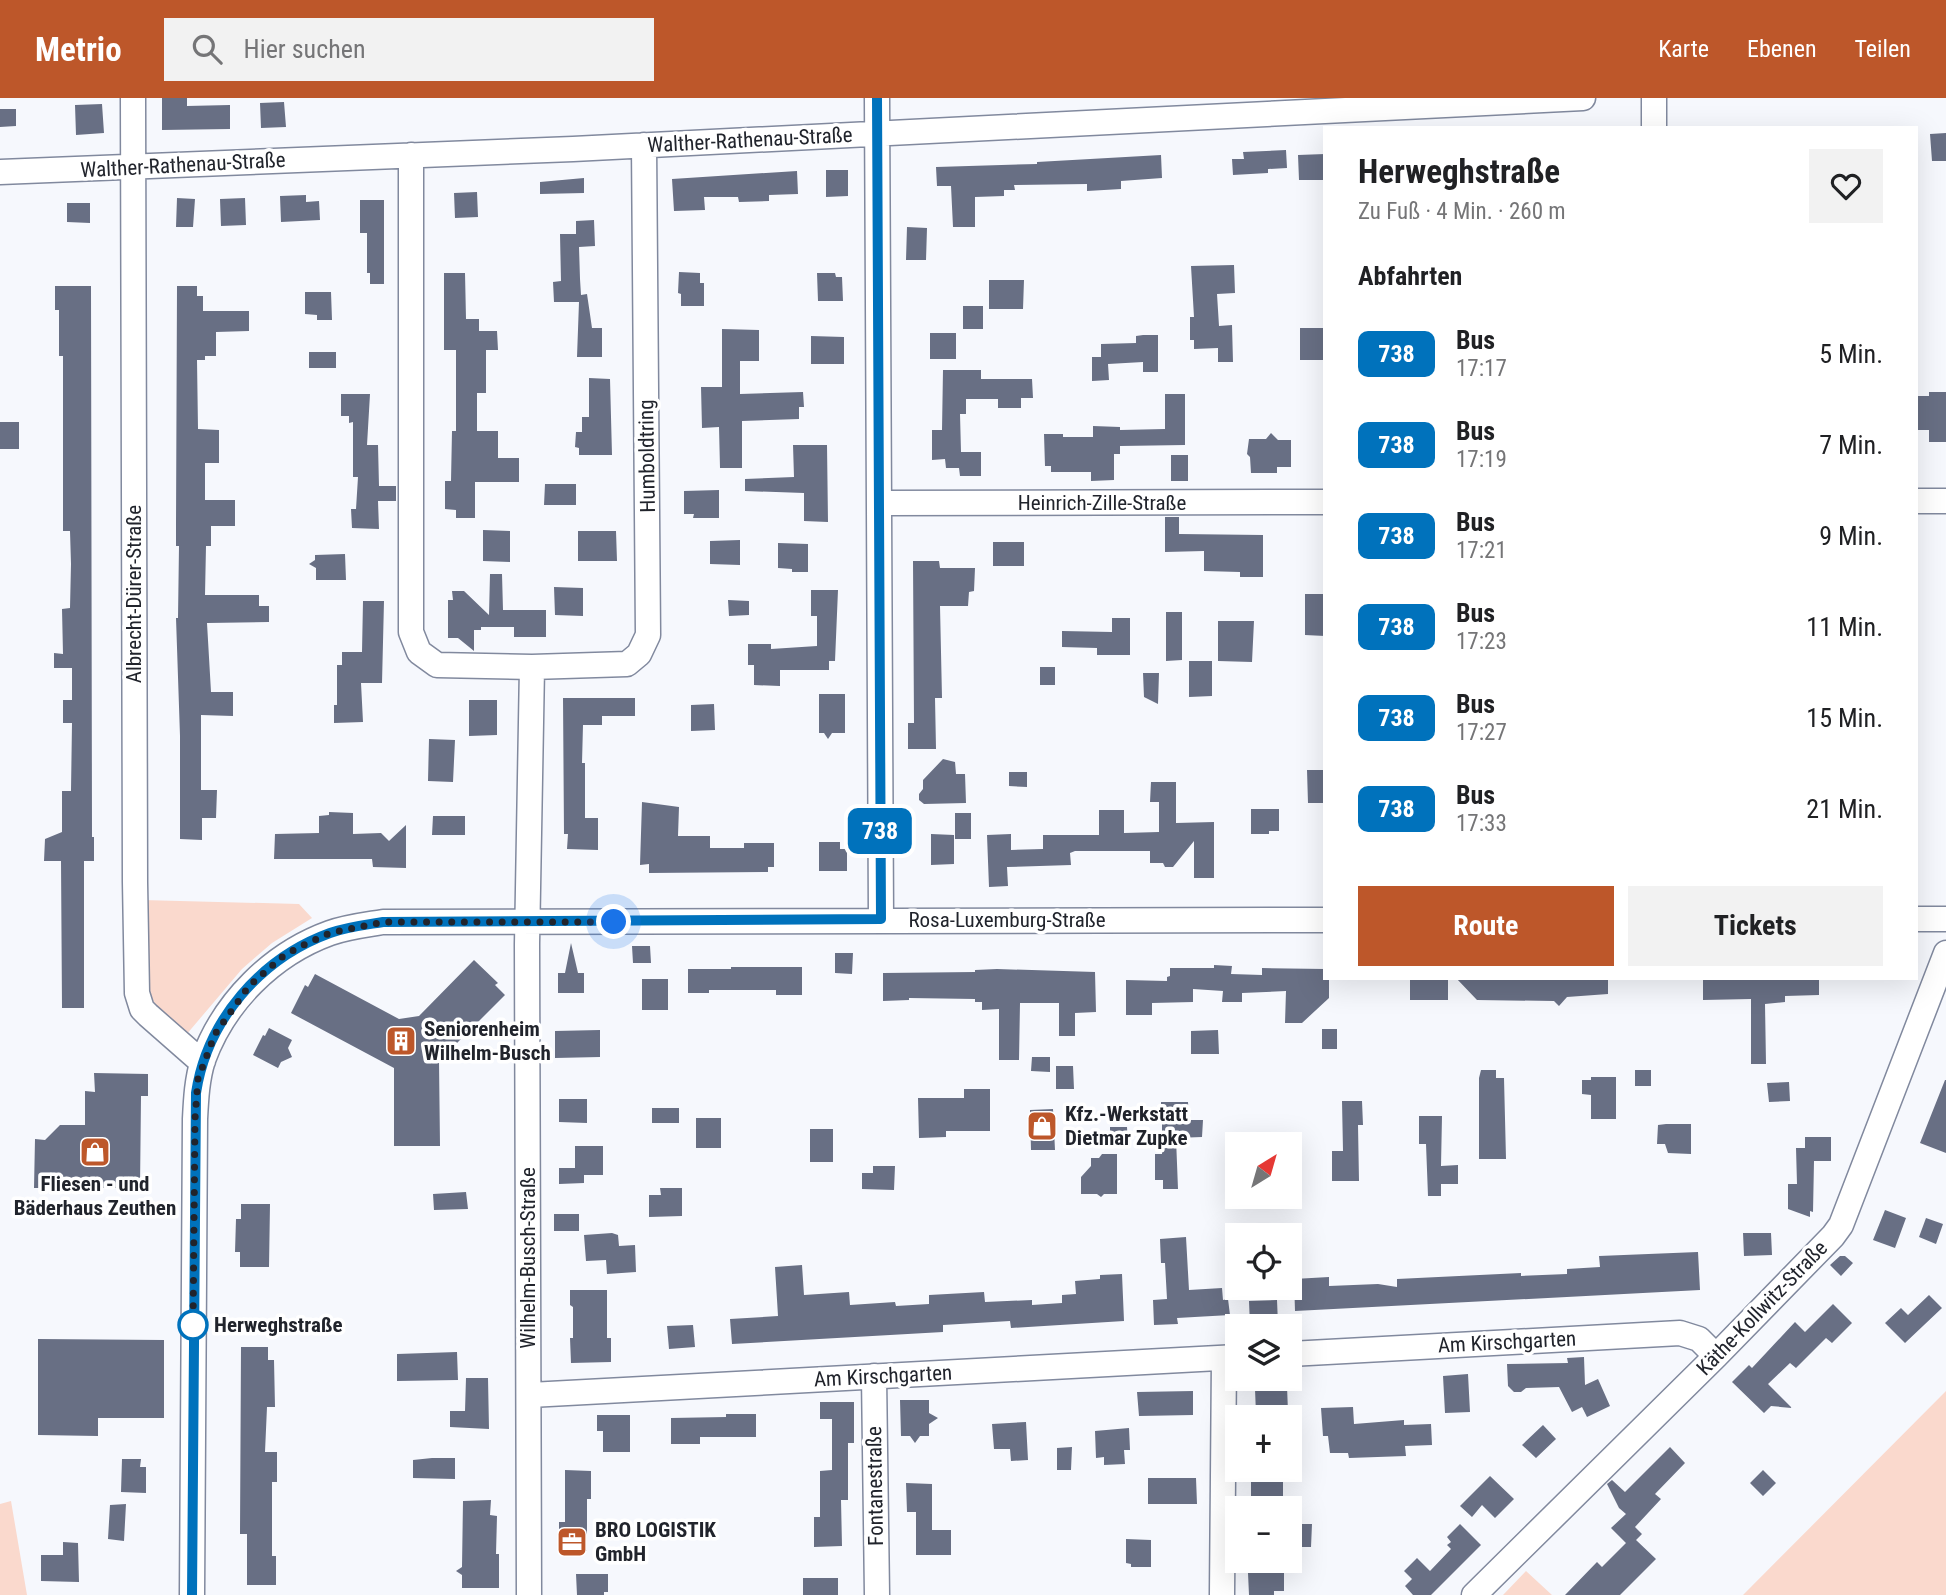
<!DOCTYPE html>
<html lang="de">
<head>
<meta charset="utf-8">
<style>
	:root { --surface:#fff; --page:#f2f2f2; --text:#202124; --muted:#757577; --accent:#bd572a }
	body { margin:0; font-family:"Roboto Condensed",sans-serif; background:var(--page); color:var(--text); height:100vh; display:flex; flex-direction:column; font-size:26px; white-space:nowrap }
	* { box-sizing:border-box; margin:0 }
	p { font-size:23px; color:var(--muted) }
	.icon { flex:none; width:38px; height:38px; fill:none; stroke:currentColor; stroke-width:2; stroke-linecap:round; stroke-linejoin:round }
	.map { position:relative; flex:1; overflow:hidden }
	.details { position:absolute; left:1323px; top:28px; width:595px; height:854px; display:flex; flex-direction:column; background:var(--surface); border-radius:0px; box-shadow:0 7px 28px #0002 }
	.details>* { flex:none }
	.badge { padding:0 14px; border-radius:10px; font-size:24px; line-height:46px }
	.needle { width:46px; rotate:37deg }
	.controls { position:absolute; left:1225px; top:1034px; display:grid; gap:14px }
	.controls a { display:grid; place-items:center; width:77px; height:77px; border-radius:0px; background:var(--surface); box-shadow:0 7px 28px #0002; font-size:35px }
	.you { position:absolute; width:35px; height:35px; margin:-18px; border:5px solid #fff; border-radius:50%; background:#1a73e8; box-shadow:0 0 0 10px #1a73e833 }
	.map>.badge { position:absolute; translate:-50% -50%; box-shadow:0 0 0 4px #fff }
	h2 { padding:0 35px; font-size:26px; line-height:63px }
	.round { display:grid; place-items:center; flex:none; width:74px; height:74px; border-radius:0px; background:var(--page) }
	.headline { display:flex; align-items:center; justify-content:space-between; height:119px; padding:0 35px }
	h1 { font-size:33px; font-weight:700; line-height:52px }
	.primary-button { display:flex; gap:14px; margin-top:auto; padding:14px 35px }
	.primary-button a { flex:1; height:80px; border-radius:0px; background:var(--accent); color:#fff; font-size:28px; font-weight:700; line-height:80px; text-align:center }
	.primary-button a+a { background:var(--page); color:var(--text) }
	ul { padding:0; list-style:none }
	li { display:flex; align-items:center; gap:21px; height:91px; padding:0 35px }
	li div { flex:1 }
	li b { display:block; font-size:26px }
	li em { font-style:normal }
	li .badge { min-width:77px; font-weight:700; text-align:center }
	header { display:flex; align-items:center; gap:42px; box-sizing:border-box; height:98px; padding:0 35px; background:var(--accent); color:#fff }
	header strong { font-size:33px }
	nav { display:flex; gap:38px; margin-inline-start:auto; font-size:24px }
	.search { width:490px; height:63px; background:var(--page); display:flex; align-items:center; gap:18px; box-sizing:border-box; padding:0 24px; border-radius:0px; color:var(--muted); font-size:26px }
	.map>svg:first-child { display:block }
</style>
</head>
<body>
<header>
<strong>Metrio</strong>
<div class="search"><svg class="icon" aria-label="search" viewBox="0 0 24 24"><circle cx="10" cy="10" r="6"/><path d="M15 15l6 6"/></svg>Hier suchen</div>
<nav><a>Karte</a><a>Ebenen</a><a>Teilen</a></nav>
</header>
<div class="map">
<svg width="1946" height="1497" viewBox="0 0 1946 1497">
	<rect width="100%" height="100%" fill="#f6f8fd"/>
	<path fill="#fad9cd" d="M142,802L299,806L312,820L272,845L242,871L186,937C173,927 160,915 152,901C140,882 143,826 142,802Z
		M1946,1293V1497H1743Z
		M11,1403L27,1497H0V1406Z
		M1526,1473L1552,1497H1503Z"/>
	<path fill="#686f84" d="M162,0H187V8L230,7V31L162,32Z
		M284,4L286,29L261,30L260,5Z
		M102,6L104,35L76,37L75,7Z
		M0,11H16V28L0,29Z
		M1946,35V63H1932L1930,36Z
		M1286,52L1287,70L1268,71V75L1233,77L1232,61H1244L1243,54Z
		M1325,56V82H1299L1298,57Z
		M1161,57L1162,80L1121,83V91L1087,93V86L1014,87L1015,92H1004V98L975,99V129H953L951,88H937L936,69L1037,66V64Z
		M826,72H848V98L826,99Z
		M797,73L798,96L769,97V103L739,104L738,99H704L705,112L674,113L672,81Z
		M584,80V95L540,96V84Z
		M477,94L478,119L455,120L454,95Z
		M306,97V104L319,103L320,122L281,124L280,98Z
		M177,100L195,101L193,129H176Z
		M245,100L246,127L221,128L220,101Z
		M360,102H384V186H370V175H367V135H360Z
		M67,105H90V125L67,124Z
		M594,122L595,148L579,149L580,181L581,197L587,196L592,230H602V259H577L579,204H554L553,184L561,183L560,136H576V123Z
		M907,129L927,130L926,162H906Z
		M1234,167L1235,195L1217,196L1219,228L1232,227L1233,264H1218V250L1194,251V242H1190V219H1194L1191,168Z
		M679,174L700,175V185H704V208H681V196L678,195Z
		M444,175H465L466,221H479V233H497L498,252H486V295H477V333H498V360H519V384H475V420H456V412L445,411V383H451L452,333H456V252H444Z
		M817,175H835L836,179H842L843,203H818Z
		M989,182H1024L1023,211H989Z
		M55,188H91L92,739H94V763H84V910H62L61,763H44L45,741L62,734V693H71L72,625H63V602H72V570H54V555L63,556L62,511L70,510L71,466L70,433H63V258H59V212H55Z
		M177,188H197V198H203V213H249V233L216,234V258H205V262H197L198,331L219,332V365H205V402H235V428H211V448H206L205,497H259V508H269V524L207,525L211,594H233V618L201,617V692H217L216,720H202V742L180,741V638L176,520H178L179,448H176V427Z
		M305,194H331L332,222H317V217L305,216Z
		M963,208H983V231H963Z
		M1300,230H1325V262H1300Z
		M722,231L759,232V263H740V296L803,294L804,309H799V321L742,323V370H720L719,329L702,330L701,289H722Z
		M930,235H956V261H930Z
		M1143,237H1158V274H1143V264L1108,266L1109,282L1092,283V259H1101V246L1136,245V238Z
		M811,238L844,239V266H811Z
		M309,254H336V270H309Z
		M943,272H981V281H1032L1033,300H1021V310H998V301H966V316H960L961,354H981V378H960L959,370H946L945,361L932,362V332H942Z
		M589,280L610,281L612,357H579V350L575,349L576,334H582V319H589Z
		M1929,294H1946V344H1929V332H1916V298H1929Z
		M341,296H370L367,347H378L379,388H396V403H378L379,431L352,430L351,411H356L358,379H353V324L349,325V318H341Z
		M1165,296H1185V347L1120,348V356H1114V382L1091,383V374H1051V368H1045L1044,336H1063V339H1093V328L1120,329V332L1165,331Z
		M0,324H19V351H0Z
		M1271,335L1278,342H1291V369H1277V375H1251L1250,359L1247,356L1249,341H1266Z
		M793,347H827L828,424L804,423V395L745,393V381L794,379Z
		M1171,357H1188V383H1171Z
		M545,386H576V407H544Z
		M719,392V420H693L694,416H684V393Z
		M1165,419H1179V436L1263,437V479H1240V474L1204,473V453L1165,454Z
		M483,432L510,433V464L483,463Z
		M578,433H616L617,463H578Z
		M740,442V467L710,466V443Z
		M993,444H1024V468H993Z
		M778,445L808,446V474H792V471L778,470Z
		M345,456L346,482H316V470L309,466L315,462V457Z
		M913,463H939L940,470H975L974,493L969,494L968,508H940L942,600H935L936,651H908V625H914Z
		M490,476H502L503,512H546V539H514V529H481V532H474V553L458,540H448V502H453L452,493H464L489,517Z
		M554,489L583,490V518L555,517Z
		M811,492H838L835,563H829V572H780V588L754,587V567H748V546H771V551L817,548V518H811Z
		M1305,496H1325V538L1305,537Z
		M728,502L749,503V517L729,518Z
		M363,503H384L382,585H361L363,624L334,625V607H337V567H342V554H362Z
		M1166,514H1182V562L1166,563Z
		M1112,520H1130V557H1097V550L1062,549V533L1112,534Z
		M1218,523H1254L1252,564L1218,563Z
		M1189,563H1212V598L1189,599Z
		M1040,569H1055V587H1040Z
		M1143,575H1159L1158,606L1144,599Z
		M819,596H845V635H832L828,641L824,635H819Z
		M563,600H635V618H602V627H583L582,665H585V720H598V752L567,751L568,736H564Z
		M469,602H497V637L469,638Z
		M714,606L715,632L691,633V607Z
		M429,641L455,642L453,684L428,683Z
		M943,661L955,664L956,676H965L966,705L924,706L919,702V696L923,691V682Z
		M1307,672H1325V705H1308Z
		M1009,674H1027V689L1009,688Z
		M1151,684H1176V725L1214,724V780H1194V743L1173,769H1165L1163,765H1150V753H1075L1070,755L1071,767L1007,769L1008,788L989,789L987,737L1011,736V752L1043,751V737H1099V712H1124V735L1159,734V704H1150Z
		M642,704L679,709L678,738H710V750H744V745H774V769H768V774L649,775V766L640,767Z
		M1251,711H1279V733H1269V736H1251Z
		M329,714L353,715V736L381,735L389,743L406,727V770L373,769L372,761H274L275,736L319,735V718L329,717Z
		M955,715H971V741H955Z
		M433,718H465V737H432Z
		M931,736L954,737V766L931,767Z
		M819,744H840V751H847V773H819Z
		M571,845L578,875H584V895H558V875H565Z
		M632,848H650L651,865H633Z
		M835,855H853L852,876L835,875Z
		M474,862L498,885L495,887L505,897L439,963L440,1048H394V970L291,915L305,887L308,889L315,876L399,921L419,918Z
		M1214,867L1232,868L1231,876L1262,877V870L1325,871V880H1329V900L1302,925H1285L1286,893L1242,895V904H1222L1223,893L1193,891V904L1152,905V917H1126V882L1167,883V879L1170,878V870H1214Z
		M731,869H802V897H776V892H709V895H688V871H731Z
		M997,871L1095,874L1096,914L1075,915V938H1059V905H1020L1019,962H999V911L982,912V904H975V901L909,900V902L883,903V875L975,874V872Z
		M1410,880H1448V902H1410Z
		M1456,880H1608V896L1567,899L1559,908L1554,903L1477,902Z
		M1703,880H1819V897L1785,898V904L1765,906L1766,966H1751V901L1703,902Z
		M642,881H668V912H642Z
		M269,930L292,942L288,950L292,959L281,964L278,970L253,957L263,937L265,938Z
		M1322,931H1337V951H1322Z
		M600,932V959L555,960V933Z
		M1218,932L1219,956H1191V933Z
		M1032,959H1050V974L1031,973Z
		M1056,968H1073L1074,991H1056Z
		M1481,972H1496V980H1504L1506,1061H1479V980Z
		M1635,972H1651V988H1635Z
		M94,975L148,976V998H141L140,1090H34L35,1041L45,1042L60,1027H85V993L95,994Z
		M1591,979H1616V1021H1591V997L1582,996V982H1591Z
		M1945,982H1946V1055L1920,1045Z
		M1789,984L1790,1003L1769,1004L1767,985Z
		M964,991H990V1033H946V1039L919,1040L918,1000H964Z
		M559,1001H587V1025L559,1024Z
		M1342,1003H1362L1363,1027H1358L1359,1083H1332V1053H1343Z
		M1161,1004H1188L1189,1022H1203L1202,1039L1176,1040L1178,1091H1163V1082H1155V1056H1162V1025H1154V1010H1161Z
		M652,1010H679V1025H652Z
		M1053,1011L1055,1052H1031L1030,1012Z
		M1419,1018H1442L1441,1068L1458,1067V1086H1441V1098H1428L1426,1046H1419Z
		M696,1020H721V1050H696Z
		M1666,1026H1691V1056L1668,1055L1665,1046H1657L1658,1027Z
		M1110,1029H1127L1128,1047L1110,1048Z
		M810,1031H833V1064H810Z
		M1805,1039H1831V1063H1814L1813,1114L1810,1113V1119L1788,1111V1086H1797L1796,1050H1805Z
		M575,1048H603V1077H584V1085L559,1086V1070H575Z
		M1102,1056H1117V1096H1104L1101,1099L1097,1096H1081V1079L1091,1068V1060H1099Z
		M873,1068H895L894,1092L862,1091V1075H873Z
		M660,1090H682V1118L649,1119V1097H661Z
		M466,1094L468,1111L434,1112L433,1096Z
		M241,1106H270L269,1169H240V1154H235L236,1121H241Z
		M1885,1112L1906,1120L1895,1150L1873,1142Z
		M554,1116H579V1133H554Z
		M1926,1120L1943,1126L1936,1146L1919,1139Z
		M612,1135L618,1137L619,1148L635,1147L636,1174L607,1176L606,1162L586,1163L584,1137Z
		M1743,1135H1771L1772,1157L1744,1158Z
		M1186,1139L1189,1192L1222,1190L1223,1202L1228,1201L1230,1217L1177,1220L1178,1226L1154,1227L1153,1202L1167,1201L1165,1165H1161L1160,1141Z
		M1698,1154L1700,1192L1295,1213L1294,1181L1329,1179V1188L1378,1186L1397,1189V1181L1521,1175V1178L1567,1176V1171L1600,1169L1599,1158Z
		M1840,1158H1845L1853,1165L1841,1178L1830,1167Z
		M802,1167L804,1197L849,1194L850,1207L895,1204L896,1208L929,1206V1197L984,1194L985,1204L1032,1202V1207L1062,1205V1197L1076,1196L1075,1183L1100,1181V1177L1122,1176L1124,1223L1011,1230L1010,1223L943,1227V1234L732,1246L730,1221L778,1218L775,1169Z
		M570,1192H607V1240H611V1264L571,1265L570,1240H573V1209L570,1207Z
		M1929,1197L1942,1210L1905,1245L1885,1225L1901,1210L1908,1217Z
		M1277,1202L1278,1226L1250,1228L1249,1203Z
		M1833,1206L1852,1225L1832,1245L1826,1240L1796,1270L1790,1265L1768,1286L1792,1310L1771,1308L1764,1315L1732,1284L1749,1267L1752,1270L1795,1224L1805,1234Z
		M693,1227L695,1249L669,1251L667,1228Z
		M38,1241L164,1242V1320H98V1338L38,1337Z
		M241,1249H268V1262H274L275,1309H267L265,1354H277V1384H272V1458H276V1487H247V1436H240Z
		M457,1254L458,1282L397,1283V1256Z
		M1584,1259L1585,1287L1598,1281L1610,1308L1587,1319L1582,1309L1572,1314L1559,1289L1526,1290L1521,1294H1514L1508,1288L1507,1266L1568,1265L1567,1260Z
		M1468,1276L1470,1314L1445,1315L1443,1278Z
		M466,1280H488L489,1331L450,1329V1313H465Z
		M1287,1288L1288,1314L1256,1316L1255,1291Z
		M1193,1293V1317L1139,1318L1137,1294Z
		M900,1302H929V1315L938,1320L929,1326V1338H920L915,1345L910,1338H901Z
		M820,1304H854V1345H848V1402H841L842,1448L814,1449V1419H820V1373L832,1372V1321H820Z
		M1353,1309L1354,1326L1404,1322V1327L1431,1326L1432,1347L1405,1348L1406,1358L1349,1360L1348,1355H1330L1328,1338H1323L1321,1310Z
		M726,1316H756V1339H700V1346H671V1320L726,1319Z
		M597,1317H630V1354H603V1333H597Z
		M1026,1324L1028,1362L1011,1363L1010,1351H994L992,1326Z
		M1543,1327L1556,1341L1536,1360L1522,1347Z
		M1129,1330L1130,1352H1124L1125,1366L1104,1367V1359L1096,1360L1095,1333Z
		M1072,1349L1071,1372H1057V1350Z
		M1670,1349L1685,1365L1655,1396L1661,1401L1635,1429L1642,1436L1636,1442L1656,1461L1620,1497H1565L1597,1464L1602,1469L1626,1445L1611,1430L1626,1416L1619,1410L1607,1386L1612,1382L1625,1394Z
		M432,1360H455V1381L413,1380V1362Z
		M122,1361H141L140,1369H146V1395L121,1394Z
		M565,1372L591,1373V1401H587V1453H559V1424H565Z
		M1254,1372H1279V1378H1283V1399L1251,1400V1378L1254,1379Z
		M1763,1372L1776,1385L1763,1398L1750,1385Z
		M1490,1378L1514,1401L1495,1420L1482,1407L1472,1419L1460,1408Z
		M1148,1380H1196L1197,1406H1148Z
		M906,1385L932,1386V1432H951V1457H916V1414H907Z
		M491,1402L490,1417L497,1418L496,1456H499V1490H462V1477L456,1473L462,1469L463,1403Z
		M126,1406L124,1443L108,1441L110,1407Z
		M1290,1426H1312L1311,1449H1290Z
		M1460,1426L1481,1447L1431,1497H1413L1405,1488L1412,1481L1404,1473L1417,1460L1430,1473L1451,1451L1447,1447L1451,1444L1447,1439Z
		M1126,1441L1151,1442V1469H1131V1466L1126,1465Z
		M63,1444L78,1445L79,1484L41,1483V1457H63Z
		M1248,1475H1284V1493H1274V1497H1249Z
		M576,1476H608V1494H604V1497H577Z
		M803,1480H838V1497H803Z"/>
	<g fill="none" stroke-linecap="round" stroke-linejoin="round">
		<g stroke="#81899e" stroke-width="27">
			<path id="minor" d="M133,0L135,784L137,895L142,911L148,917L197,960L203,963
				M877,0L881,821
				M1654,0V30
				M411,57V534L419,554L437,567L532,569L627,566L639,556L648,537L644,47
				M0,74L573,51L1583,0
				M1916,403H1946
				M880,405L1325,404
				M1916,821H1946
				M1290,1256L1680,1235L1699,1241L1716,1258
				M874,1278L877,1497
				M530,1297L1237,1259
				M192,1497L195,1021C196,1001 197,981 203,962C224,904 272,856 330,835C347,829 365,827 383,824L1325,822
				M529,1497L527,846L532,569
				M1222,1497L1224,1260
				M1474,1497L1716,1258L1833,1138L1841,1127L1946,855"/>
		</g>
		<use href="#minor" stroke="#fff" stroke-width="24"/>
	</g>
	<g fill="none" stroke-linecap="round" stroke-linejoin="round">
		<g stroke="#fff" stroke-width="16">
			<path id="line" d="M192,1497L196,995C207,922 261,860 330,835C347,829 365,827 383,824L881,821L877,0"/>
		</g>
		<use href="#line" stroke="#0072bc" stroke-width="10"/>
		<path stroke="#21242c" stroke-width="7" stroke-dasharray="0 12.6" d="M193,1227V1230L195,1021L198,981L215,936L249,888L282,859L299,849L330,835L383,824H614"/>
	</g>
	<defs>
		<g id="building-square" transform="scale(1.575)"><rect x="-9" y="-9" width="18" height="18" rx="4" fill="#bd572a" stroke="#fff"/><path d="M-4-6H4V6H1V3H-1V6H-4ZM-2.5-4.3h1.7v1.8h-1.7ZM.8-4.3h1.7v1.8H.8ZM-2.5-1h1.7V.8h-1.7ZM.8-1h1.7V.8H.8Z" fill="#fff"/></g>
		<g id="shop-square" transform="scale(1.575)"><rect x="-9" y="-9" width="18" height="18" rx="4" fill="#bd572a" stroke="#fff"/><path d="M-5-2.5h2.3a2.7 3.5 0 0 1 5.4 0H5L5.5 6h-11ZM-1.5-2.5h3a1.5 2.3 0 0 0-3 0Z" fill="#fff"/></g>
		<g id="office-square" transform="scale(1.575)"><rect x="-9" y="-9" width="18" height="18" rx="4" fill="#bd572a" stroke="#fff"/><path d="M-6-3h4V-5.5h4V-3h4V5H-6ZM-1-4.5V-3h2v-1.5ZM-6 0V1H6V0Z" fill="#fff"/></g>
	</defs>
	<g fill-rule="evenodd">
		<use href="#building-square" x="401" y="943"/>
		<use href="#shop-square" x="1042" y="1028"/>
		<use href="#shop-square" x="95" y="1054"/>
		<use href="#office-square" x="572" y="1444"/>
	</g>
	<circle fill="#fff" stroke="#0072bc" stroke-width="3.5" cx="193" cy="1227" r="14"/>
	<g text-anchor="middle" stroke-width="7" stroke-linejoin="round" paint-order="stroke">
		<g font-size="21" fill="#21242c" stroke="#fff">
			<text transform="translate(750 42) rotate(-3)" y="7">Walther-Rathenau-Straße</text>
			<text transform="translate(183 67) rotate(-3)" y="7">Walther-Rathenau-Straße</text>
			<text transform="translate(647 358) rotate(-91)" y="7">Humboldtring</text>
			<text x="1102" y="412">Heinrich-Zille-Straße</text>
			<text transform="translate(134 496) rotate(-90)" y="7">Albrecht-Dürer-Straße</text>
			<text x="1007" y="829">Rosa-Luxemburg-Straße</text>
			<text transform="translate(528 1160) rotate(-90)" y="7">Wilhelm-Busch-Straße</text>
			<text transform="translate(1762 1210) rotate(-46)" y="7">Käthe-Kollwitz-Straße</text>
			<text transform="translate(1507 1244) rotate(-3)" y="7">Am Kirschgarten</text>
			<text transform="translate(883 1278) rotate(-3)" y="7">Am Kirschgarten</text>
			<text transform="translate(875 1388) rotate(-91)" y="7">Fontanestraße</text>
		</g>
		<g font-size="21" font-weight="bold" fill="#21242c" stroke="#fff" text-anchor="start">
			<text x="424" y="938">Seniorenheim<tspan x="424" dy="24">Wilhelm-Busch</tspan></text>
			<text x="1065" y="1023">Kfz.-Werkstatt<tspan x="1065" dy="24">Dietmar Zupke</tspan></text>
			<text x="95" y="1093" text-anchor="middle">Fliesen - und<tspan x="95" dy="24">Bäderhaus Zeuthen</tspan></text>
			<text x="595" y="1439">BRO LOGISTIK<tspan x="595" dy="24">GmbH</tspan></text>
		</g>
		<g font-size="21" font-weight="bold" fill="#21242c" stroke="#fff" text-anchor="start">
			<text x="214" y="1234">Herweghstraße</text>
		</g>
	</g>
</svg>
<div class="controls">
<a><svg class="needle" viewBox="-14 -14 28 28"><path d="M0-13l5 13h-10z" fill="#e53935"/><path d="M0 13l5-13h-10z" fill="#757577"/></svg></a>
<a><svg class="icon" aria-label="locate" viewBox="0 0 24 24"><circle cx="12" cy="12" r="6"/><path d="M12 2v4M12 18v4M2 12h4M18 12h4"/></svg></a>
<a><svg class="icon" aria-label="layers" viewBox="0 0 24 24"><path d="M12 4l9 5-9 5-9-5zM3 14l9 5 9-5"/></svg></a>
<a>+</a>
<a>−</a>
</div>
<div class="you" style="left:614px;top:824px"></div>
<b class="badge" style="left:880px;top:733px;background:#0072bc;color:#fff">738</b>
<section class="details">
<div class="headline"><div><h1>Herweghstraße</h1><p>Zu Fuß · 4 Min. · 260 m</p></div><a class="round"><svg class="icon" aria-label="heart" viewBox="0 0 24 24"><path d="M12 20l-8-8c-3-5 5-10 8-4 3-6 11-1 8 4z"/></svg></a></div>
<h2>Abfahrten</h2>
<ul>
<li><span class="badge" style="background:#0072bc;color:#fff">738</span><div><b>Bus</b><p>17:17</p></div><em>5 Min.</em></li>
<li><span class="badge" style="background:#0072bc;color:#fff">738</span><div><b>Bus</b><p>17:19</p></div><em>7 Min.</em></li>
<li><span class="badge" style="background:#0072bc;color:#fff">738</span><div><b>Bus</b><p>17:21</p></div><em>9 Min.</em></li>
<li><span class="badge" style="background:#0072bc;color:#fff">738</span><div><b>Bus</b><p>17:23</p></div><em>11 Min.</em></li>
<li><span class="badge" style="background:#0072bc;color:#fff">738</span><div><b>Bus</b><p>17:27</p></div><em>15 Min.</em></li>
<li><span class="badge" style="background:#0072bc;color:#fff">738</span><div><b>Bus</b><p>17:33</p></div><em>21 Min.</em></li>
</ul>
<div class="primary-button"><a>Route</a><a>Tickets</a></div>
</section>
</div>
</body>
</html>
